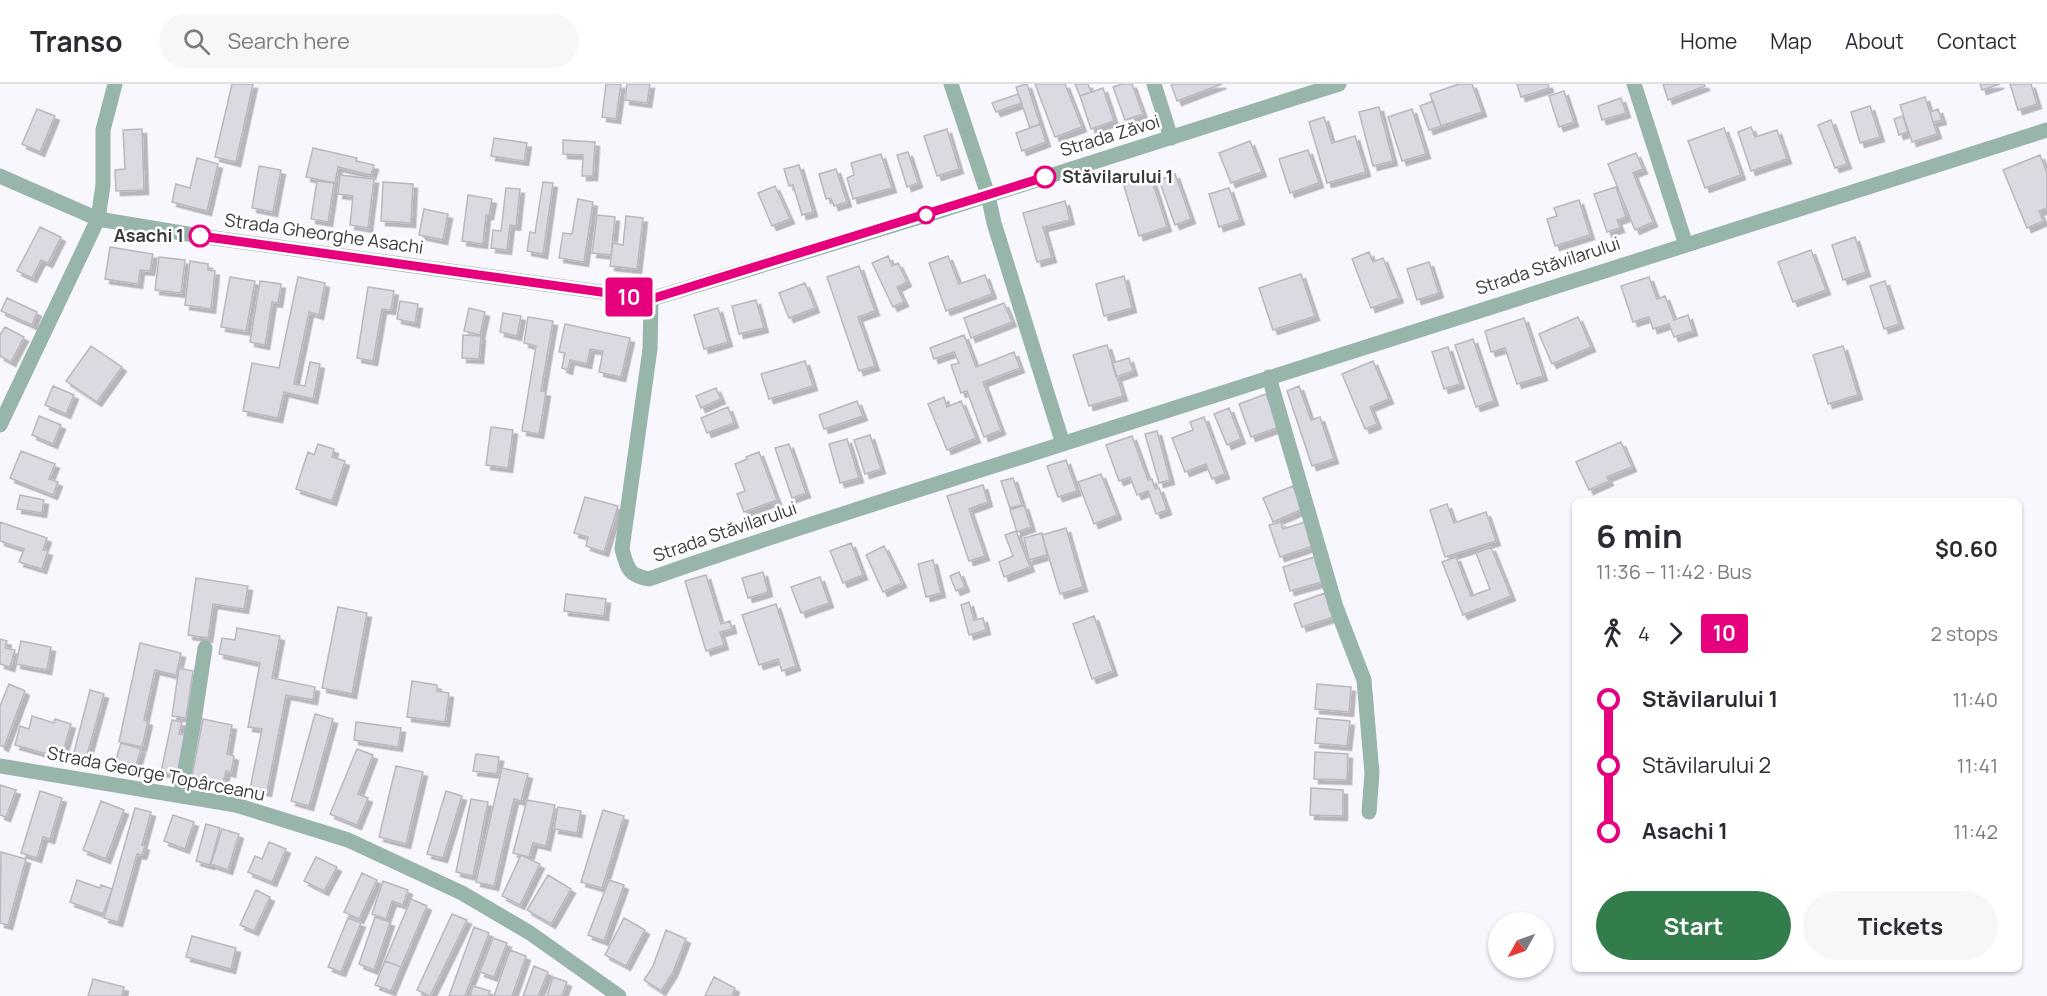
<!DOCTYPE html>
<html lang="en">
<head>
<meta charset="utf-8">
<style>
	:root { --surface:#fff; --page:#f7f7f7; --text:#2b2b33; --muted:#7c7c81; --line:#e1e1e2; --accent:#327d4b }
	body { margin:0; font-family:Manrope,sans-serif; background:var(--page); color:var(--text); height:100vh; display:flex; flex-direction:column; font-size:22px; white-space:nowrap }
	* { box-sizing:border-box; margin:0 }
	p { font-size:20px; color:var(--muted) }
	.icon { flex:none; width:33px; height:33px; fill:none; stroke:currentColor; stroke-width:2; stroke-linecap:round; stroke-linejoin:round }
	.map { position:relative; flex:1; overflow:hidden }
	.sheet { position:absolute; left:1572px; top:414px; width:450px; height:474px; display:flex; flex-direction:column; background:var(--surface); border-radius:9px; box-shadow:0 2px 4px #0004 }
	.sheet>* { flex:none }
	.badge { padding:0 12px; border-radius:4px; font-size:21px; line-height:39px }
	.needle { width:39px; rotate:230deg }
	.fabs { position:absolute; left:1488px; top:828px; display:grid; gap:12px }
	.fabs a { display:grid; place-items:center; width:66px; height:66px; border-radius:50%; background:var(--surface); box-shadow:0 2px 4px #0004; font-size:30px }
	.map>.badge { position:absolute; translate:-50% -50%; box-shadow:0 0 0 3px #fff }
	.legs { display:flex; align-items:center; gap:9px; height:66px; padding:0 24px; font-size:20px }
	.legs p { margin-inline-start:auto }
	.headline { display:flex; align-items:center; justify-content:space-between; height:102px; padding:0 24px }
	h1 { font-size:33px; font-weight:700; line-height:45px }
	.primary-button { display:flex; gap:12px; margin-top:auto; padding:12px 24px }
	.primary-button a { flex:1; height:69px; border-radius:36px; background:var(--accent); color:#fff; font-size:24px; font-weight:700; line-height:69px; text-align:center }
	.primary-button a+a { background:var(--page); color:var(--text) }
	ul { padding:0 24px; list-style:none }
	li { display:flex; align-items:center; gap:21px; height:66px; font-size:22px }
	li i { display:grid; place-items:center; width:9px; height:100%; margin:0 8px; background:currentColor }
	li i::after { content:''; width:15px; height:15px; margin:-8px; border:4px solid; border-radius:50%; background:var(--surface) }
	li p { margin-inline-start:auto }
	li:first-child i { background:linear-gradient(#0000 50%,currentColor 0) }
	li:last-child i { background:linear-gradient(currentColor 50%,#0000 0) }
	header { display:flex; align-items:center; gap:36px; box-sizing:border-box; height:84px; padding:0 30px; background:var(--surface); border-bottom:2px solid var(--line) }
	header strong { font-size:28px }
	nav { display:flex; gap:33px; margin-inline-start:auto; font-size:21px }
	.search { width:420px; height:54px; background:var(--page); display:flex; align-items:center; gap:15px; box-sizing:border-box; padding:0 21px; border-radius:33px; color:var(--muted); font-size:22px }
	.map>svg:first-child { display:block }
</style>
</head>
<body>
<header>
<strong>Transo</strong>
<div class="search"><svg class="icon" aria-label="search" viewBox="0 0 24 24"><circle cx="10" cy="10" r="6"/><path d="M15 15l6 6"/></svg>Search here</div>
<nav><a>Home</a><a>Map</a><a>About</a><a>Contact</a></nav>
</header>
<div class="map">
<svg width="2047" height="912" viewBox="0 0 2047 912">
	<defs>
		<filter id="shadow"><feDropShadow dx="4.5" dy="4.5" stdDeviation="0" flood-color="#0004"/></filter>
	</defs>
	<rect width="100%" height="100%" fill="#f9f7fe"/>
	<path fill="#dbd9e1" stroke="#bab7c0" stroke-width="1.5" filter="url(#shadow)" d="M232,0H253L236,78L215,73Z
		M606,0H621L616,35L602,33Z
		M627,0H650L647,19L625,16Z
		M1027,0L1040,40L1030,44L1016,3Z
		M1035,0H1065L1082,43L1055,53Z
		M1075,0H1088L1091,8L1080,12Z
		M1122,0H1132L1143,30L1125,36L1113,3Z
		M1171,0H1222L1177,17Z
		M1459,0H1472L1482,28L1441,42L1430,10Z
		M1517,0H1548L1549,4L1521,13Z
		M1663,0H1704L1705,2L1668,16Z
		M1980,0H2000L1982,6Z
		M2010,0H2031L2037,20L2018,26Z
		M1103,4L1114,37L1091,45L1080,12Z
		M1564,7L1574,38L1559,43L1549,12Z
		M1018,10L1022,19L996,28L992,19Z
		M1925,13L1937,50L1912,58L1900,21Z
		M1621,14L1626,29L1602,36L1598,22Z
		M1433,17L1441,42L1429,46L1420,22Z
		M1870,22L1880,53L1860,59L1851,28Z
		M1379,23L1393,77L1373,82L1359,28Z
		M37,25L55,32L40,68L22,60Z
		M1412,25L1426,70L1402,77L1388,33Z
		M1938,25L1942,36L1933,38L1930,28Z
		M1903,32L1908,48L1899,51L1894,35Z
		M1324,33L1332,59L1355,52L1366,88L1327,99L1309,38Z
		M1831,36L1847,80L1835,84L1818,41Z
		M1040,40L1046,58L1022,67L1016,49Z
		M1751,43L1755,53L1777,46L1787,75L1751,87L1738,48Z
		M1724,44L1741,91L1705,104L1688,57Z
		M142,45L144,106L116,107L115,86L125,85L123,46Z
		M947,45L959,85L937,92L924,52Z
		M494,54L527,59L524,77L491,72Z
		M563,56L595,58L593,92H582L583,71L563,70Z
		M1250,57L1262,88L1231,99L1219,69Z
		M313,64L357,74L356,77L374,81L371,91L338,83L335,99L306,93Z
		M1308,66L1319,99L1290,109L1279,75Z
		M908,68L918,99L907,103L897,71Z
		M1636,69L1643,85L1633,89L1653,138L1635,146L1608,80Z
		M881,70L892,104L853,115L847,94L854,91L851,79Z
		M2040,71L2047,89V124L2039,127L2043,137L2027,144L2003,86Z
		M197,74L218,80L207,127L172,118L176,100L190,104Z
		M799,81L813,128L802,131L793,101L789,102L784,85Z
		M259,82L281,86L273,128L252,124Z
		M836,85L847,118L834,122L831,114L826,115L819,90Z
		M1150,90L1167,143L1139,152L1123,99Z
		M1175,90L1191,135L1175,141L1159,96Z
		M340,91L374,95L368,144L350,141L353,112L338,110Z
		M317,97L334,99L328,138L311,135Z
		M383,98L413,100L411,139L381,137Z
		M543,98L553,99L543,170L527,167L530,148L535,149Z
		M775,102L790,135L772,142L758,109Z
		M1616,103L1626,133L1617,136L1620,144L1607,148L1594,110Z
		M506,104L520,105L516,142L510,141L507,166L491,164L493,146L501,147Z
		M1229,104L1240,136L1219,143L1209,110Z
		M468,111L492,115L489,131H486L483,160L462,157Z
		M578,115L593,118L584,178L559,174L563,149L572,150Z
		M1579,116L1590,151L1555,162L1547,135L1557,132L1554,124Z
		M1065,117L1070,136L1043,143L1052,174L1037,178L1023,129Z
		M424,125L448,130L443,156L419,151Z
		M597,131L615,133L611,171L592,169Z
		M626,132L643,134L637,185L610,182L613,159L623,161Z
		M40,143L61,153L48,179L41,176L32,194L17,187Z
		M1855,153L1866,188L1843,196L1832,161Z
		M110,163L153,170L150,187L140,186L138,200L105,195Z
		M1811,166L1826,206L1793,218L1778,178Z
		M1369,168L1373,178L1383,174L1399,214L1371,224L1352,175Z
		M888,172L892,182L898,179L907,198L897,203L904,218L893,223L872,179Z
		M948,172L959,200L985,191L992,210L946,227L929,179Z
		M159,173L185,176L181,209L155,206Z
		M190,177L208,180V186L215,187L211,225L185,221Z
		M1429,178L1439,209L1417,216L1407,185Z
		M859,182L875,227L858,233L875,282L859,287L827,193Z
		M1301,190L1315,232L1273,246L1259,204Z
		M1124,192L1132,224L1104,232L1096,200Z
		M230,193L255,197L246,247L221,243Z
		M298,193L325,199L319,231L309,228L294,300L305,302L310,278L320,280L313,315L284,308L278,334L243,327L252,279L279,284Z
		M1649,193L1657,215L1665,212L1674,236L1688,231L1693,247L1674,253L1669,240L1653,245L1649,233L1633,238L1621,202Z
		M260,197L281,200L278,219L272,218L265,261L250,258Z
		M1885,197L1899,240L1884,245L1870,202Z
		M805,199L815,224L789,234L779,209Z
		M368,203L394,207L391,226L382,225L373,277L357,274Z
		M7,214L37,228L32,241L1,227Z
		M756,216L764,244L739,250L732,222Z
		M400,217L418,220L415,239L397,235Z
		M1004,219L1012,238L971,254L964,234Z
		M469,224L485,228L480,251L464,247Z
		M718,224L728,258L704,265L694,231Z
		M503,229L521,232L517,252L500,248Z
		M528,233L553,237L541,307L546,308L539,350L522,347L536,262L524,259Z
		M1578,233L1591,263L1552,280L1539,250Z
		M1524,234L1543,292L1517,300L1505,264L1491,268L1485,247Z
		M565,240L630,254L621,293L599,288L603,267L590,265L587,280L570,276L568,286L562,284L565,269L559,268Z
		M5,243L24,253L11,278L0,272V251Z
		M463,251L481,252L479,275L462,274Z
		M964,251L976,283L1014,268L1020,284L983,298L1001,346L984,353L967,307L961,309L951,281L959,279L954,268L934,275L930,264Z
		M1473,255L1494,317L1476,323L1455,261Z
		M1107,261L1123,312L1089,322L1073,271Z
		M91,262L122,283L97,318L66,297Z
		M1843,262L1858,311L1828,320L1813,271Z
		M1448,263L1460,300L1444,305L1432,268Z
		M1129,274L1133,287L1116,293L1112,279Z
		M805,277L813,302L769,315L761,290Z
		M1373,277L1389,315L1370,323L1377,340L1365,345L1342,290Z
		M53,302L74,311L66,330L45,321Z
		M1299,302L1311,336L1320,333L1334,375L1312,382L1287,307Z
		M716,304L721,315L701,324L696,312Z
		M1266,310L1279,343L1251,353L1239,320Z
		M944,313L947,323L961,317L976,354L947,366L928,320Z
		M857,317L863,332L824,345L819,331Z
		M728,323L734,339L707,349L701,334Z
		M1229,324L1241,355L1227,361L1214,330Z
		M39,332L61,341L53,360L32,351Z
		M1204,333L1225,390L1212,395L1206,380L1185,388L1172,354L1193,346L1190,338Z
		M491,343L513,346L508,384L486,381Z
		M1157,347L1170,396L1159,399L1145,350Z
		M870,351L881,385L865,390L854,356Z
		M1132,352L1148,396L1152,395L1155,405L1159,404L1167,426L1156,430L1148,407L1137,411L1130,393L1119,397L1106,361Z
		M847,355L859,394L840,399L829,360Z
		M1621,358L1632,383L1607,393L1609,397L1589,406L1576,378Z
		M318,360L334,365L332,373L345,377L332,417L296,405L308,368L314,371Z
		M789,360L806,409L792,414L775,364Z
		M21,367L55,380L49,395L58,398L53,411L10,394Z
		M759,368L777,416L744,428L737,410L745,407L735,380L747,375L746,373Z
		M1066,376L1077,407L1058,413L1047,382Z
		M1101,390L1117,431L1094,440L1078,398Z
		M1013,394L1022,421L1010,424L1001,397Z
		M983,401L988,418L969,425L985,472L969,477L947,412Z
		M1293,402L1303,425L1273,438L1263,414Z
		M20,411L44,416L42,429L17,425Z
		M585,413L618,422L604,468L586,462L588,453L574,449Z
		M1447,420L1454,439L1486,428L1496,457L1445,473L1430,426Z
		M1024,421L1031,443L1017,448L1010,426Z
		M0,438L47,454L43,466L48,467L42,485L19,478L24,465L0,457Z
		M1281,438L1283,445L1305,438L1313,462L1280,473L1269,441Z
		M1066,444L1083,503L1060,510L1042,451Z
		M1016,447L1030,483L1004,493L999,478L1013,472L1005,451Z
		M1042,449L1047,471L1029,476L1024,454Z
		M851,459L863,491L843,499L830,467Z
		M884,462L902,499L883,508L866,471Z
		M1491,463L1511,512L1463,531L1442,478L1456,473L1471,512L1490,505L1476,469Z
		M1314,473L1322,498L1290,507L1283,483Z
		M933,476L941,509L926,513L918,480Z
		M763,488L768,508L748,514L742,494Z
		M959,488L965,503L956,507L950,492Z
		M706,491L721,540L730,537L732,545L720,548L724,561L706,567L685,497Z
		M820,493L829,519L801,529L791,503Z
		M196,494L248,502L244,525L213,520L208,554L188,551Z
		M1325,509L1333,533L1302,543L1294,520Z
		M566,510L606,515L604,532L564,527Z
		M969,518L974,536L983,534L986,546L969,551L961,521Z
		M776,520L796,582L782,587L778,575L759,581L742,531Z
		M338,523L367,529L352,610L322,604Z
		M1094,532L1113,587L1092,595L1073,540Z
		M237,544L280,552L272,594L315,603L313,616L286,611L267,708L250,705L262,645L248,643L260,579L219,570L222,554L235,556Z
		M0,555L7,557L5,564L15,566L10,583L0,580Z
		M21,557L51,563L47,586L16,580Z
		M140,559L181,569L176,591L155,586L144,636L148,637L142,663L119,658Z
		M179,584L193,587L186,634L172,632Z
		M412,597L437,601V607L449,609L445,638L407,633Z
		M9,600L25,607L4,663L0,661V622Z
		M1317,600L1351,603L1349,628L1315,625Z
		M90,606L104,610L86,675L73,672Z
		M315,630L333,635L309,722L291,717Z
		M32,632L54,639L55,635L71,640L61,674L15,661L20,642L29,645Z
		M1317,634L1350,637L1347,662L1315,659Z
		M203,635L232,641L227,670L234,672L231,689L226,687L223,698L192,692Z
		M172,636L182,638L179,650L186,651L177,691L161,688Z
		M356,638L401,644L398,663L354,656Z
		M121,659L141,665L135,685L115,679Z
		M357,665L373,671L358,710L368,714L357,741L330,730Z
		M1315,668L1348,670L1347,696L1314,695Z
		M476,670L499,673L497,690L473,687Z
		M396,682L423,688L406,760L379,753Z
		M502,684L528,690L521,717L514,715L494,802L476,798Z
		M0,701L16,706L6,733L0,731Z
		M1311,704L1343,706V732L1310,731Z
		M40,707L62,714L50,755L43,753L37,774L21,769Z
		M446,707L462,712L443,774L427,770Z
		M471,715L488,718L473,792L456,788Z
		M527,716L555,721L546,762L533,759L529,773L513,769Z
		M101,717L124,726L106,775L83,766Z
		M558,723L581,727L577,749L554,745Z
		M135,724L151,728L142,761L145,762L142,771L137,770L118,838L104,834Z
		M603,726L624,732L602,804L581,798Z
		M173,731L194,738L185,765L164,757Z
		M206,740L220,744L210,781L196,777Z
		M222,745L239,750L228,786L211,780Z
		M269,758L286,765L272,798L248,788L255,772L262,775Z
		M1,768L26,775L8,841L0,839Z
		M521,771L540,780L520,821L502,812Z
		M316,773L337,783L324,807L304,797Z
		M362,789L377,796L359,835L344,828Z
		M548,791L571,805L551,840L527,826Z
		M77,796L100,804L101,801L112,805L103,830L70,818Z
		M609,796L624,801L604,857L588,851Z
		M383,797L408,806L403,821L392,817L386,835L372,830Z
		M256,806L270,813L254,847L240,841Z
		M411,815L427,822L401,883L385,877Z
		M452,830L467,836L430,912L417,906Z
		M375,833L390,838L374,886L359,880Z
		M348,834L361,839L341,888L328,883Z
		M624,834L645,846L626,882L605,871Z
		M474,843L489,849L465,912H449Z
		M666,846L686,855L673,888L661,907L644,896L653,882Z
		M192,852L236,864L231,885L186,873Z
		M493,854L507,859L494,893L480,888Z
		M510,866L526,872L512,912H494Z
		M385,877L401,883L391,907L375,901Z
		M534,882L548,888L538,912H523Z
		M553,893L567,898L562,912H547Z
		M714,893L735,904L732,912H705Z
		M93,895L124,903L122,912H88Z
		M473,902L490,907L488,912H470Z"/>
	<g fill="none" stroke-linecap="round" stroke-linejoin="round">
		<path stroke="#98b5a9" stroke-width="15" d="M951,0L988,111L994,139L1063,360
			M1154,0L1171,54
			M1634,0L1685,158
			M0,92L98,135L200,152L651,215L933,129L1339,0
			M651,215L650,265L622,465C627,484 628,491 649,495C792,444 939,400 1084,353C1404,249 1725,146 2047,46
			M1269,293L1336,523L1364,596L1372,689L1369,728
			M0,341L98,135L103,101V46L115,0
			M0,682L236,721L348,756L462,809L530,849L619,912
			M180,712L194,637L205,564"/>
	</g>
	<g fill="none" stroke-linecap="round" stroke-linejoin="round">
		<g stroke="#fff" stroke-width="14">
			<path id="line-1" d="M200,152L651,215L1045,93"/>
		</g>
		<use href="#line-1" stroke="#e6007e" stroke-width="9"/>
	</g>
	<g fill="#fff" stroke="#e6007e" stroke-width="3">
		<circle cx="1045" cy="93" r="10"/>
		<circle cx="926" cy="131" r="8"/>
		<circle cx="200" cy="152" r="10"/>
	</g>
	<g text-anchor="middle" stroke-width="5" stroke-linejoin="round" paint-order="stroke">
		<g font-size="18" fill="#3b3a3d" stroke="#fff">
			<text transform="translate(1110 52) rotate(-17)" y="6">Strada Zăvoi</text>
			<text transform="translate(324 150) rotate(8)" y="6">Strada Gheorghe Asachi</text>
			<text transform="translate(1548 182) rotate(-18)" y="6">Strada Stăvilarului</text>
			<text transform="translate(725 448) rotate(-19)" y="6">Strada Stăvilarului</text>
			<text transform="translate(156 690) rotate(11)" y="6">Strada George Topârceanu</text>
		</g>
		<g font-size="18" font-weight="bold" fill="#3b3a3d" stroke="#fff" text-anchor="start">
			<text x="1062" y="99">Stăvilarului 1</text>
			<text x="184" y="158" text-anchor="end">Asachi 1</text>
		</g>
	</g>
</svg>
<div class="fabs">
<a><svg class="needle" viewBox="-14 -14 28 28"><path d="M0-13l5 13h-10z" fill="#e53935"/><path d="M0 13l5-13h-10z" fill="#7c7c81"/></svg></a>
</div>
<b class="badge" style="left:629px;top:213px;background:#e6007e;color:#fff">10</b>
<section class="sheet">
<div class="headline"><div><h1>6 min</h1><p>11:36 – 11:42 · Bus</p></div><b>$0.60</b></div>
<div class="legs"><svg class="icon" aria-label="walk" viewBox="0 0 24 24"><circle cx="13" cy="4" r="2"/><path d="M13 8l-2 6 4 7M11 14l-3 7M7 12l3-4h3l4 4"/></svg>4<svg class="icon" aria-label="forward" viewBox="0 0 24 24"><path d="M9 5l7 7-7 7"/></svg><b class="badge" style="background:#e6007e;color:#fff">10</b><p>2 stops</p></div>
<ul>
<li><i style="color:#e6007e"></i><b>Stăvilarului 1</b><p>11:40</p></li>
<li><i style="color:#e6007e"></i><span>Stăvilarului 2</span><p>11:41</p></li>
<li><i style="color:#e6007e"></i><b>Asachi 1</b><p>11:42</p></li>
</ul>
<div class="primary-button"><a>Start</a><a>Tickets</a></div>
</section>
</div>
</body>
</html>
